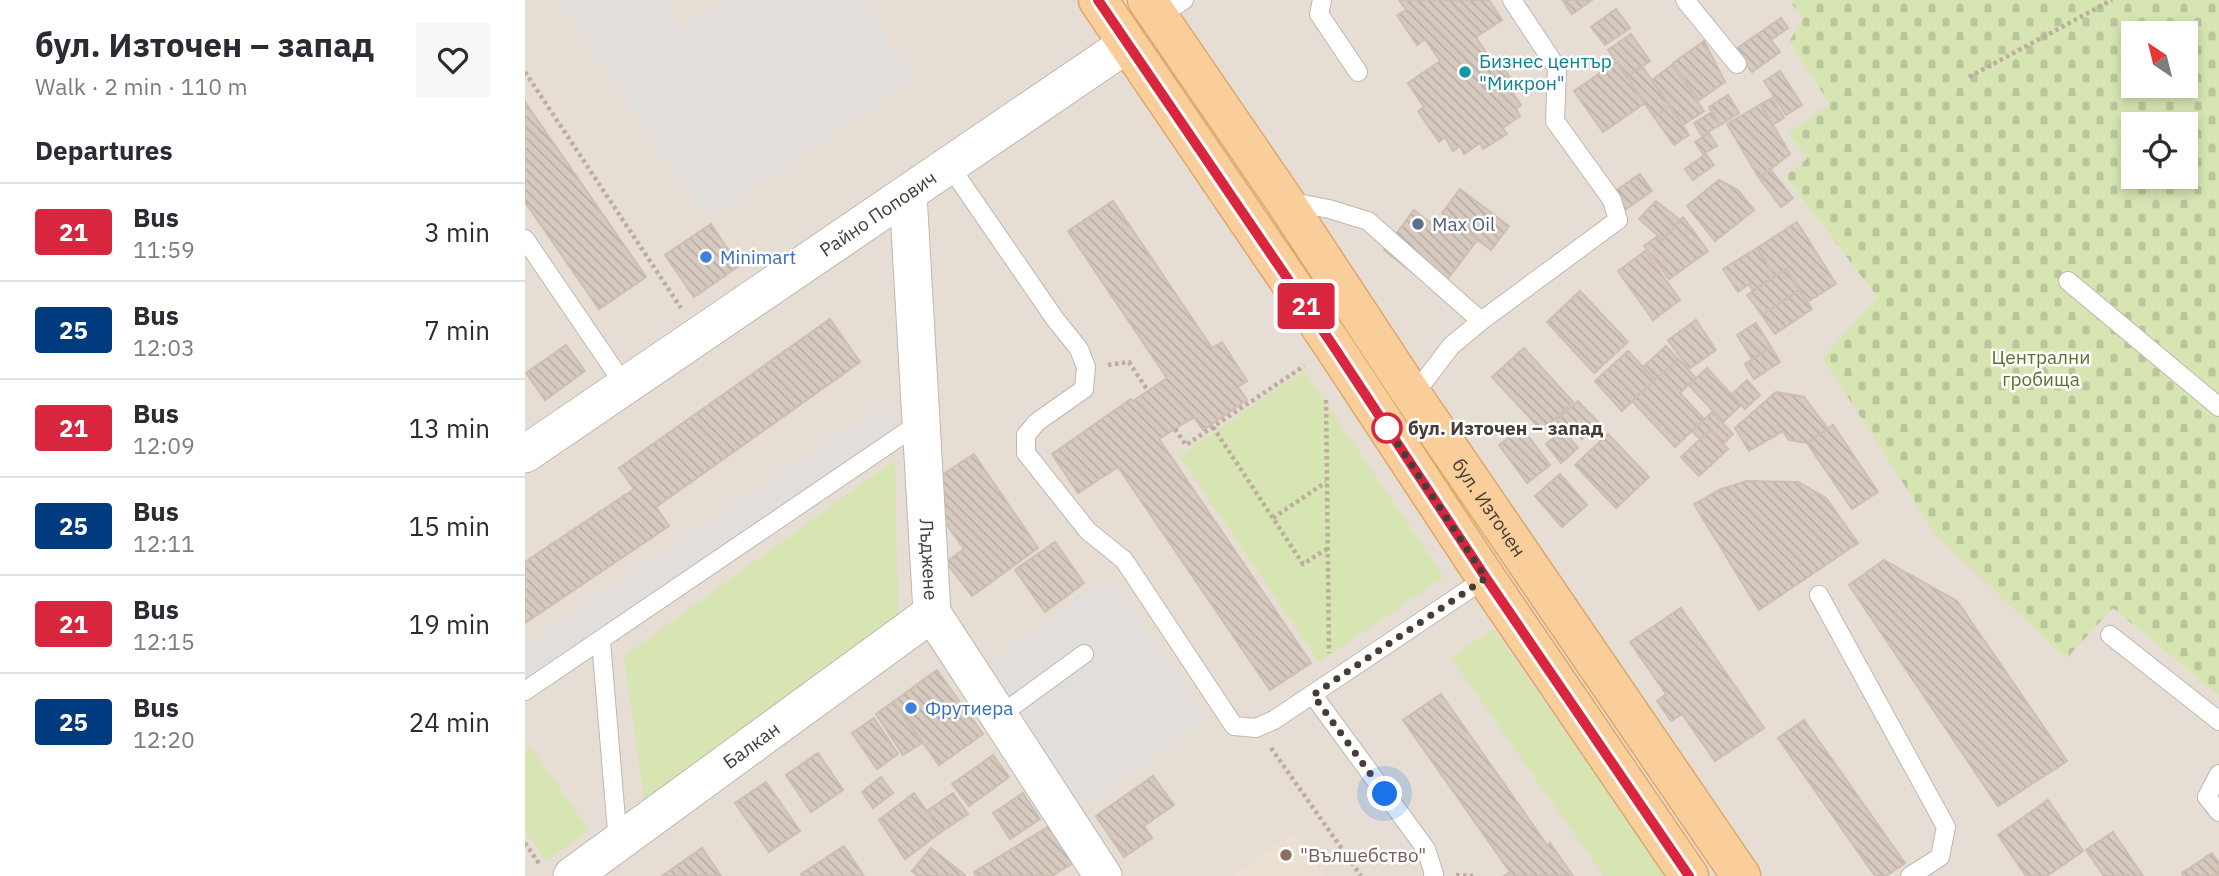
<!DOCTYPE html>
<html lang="en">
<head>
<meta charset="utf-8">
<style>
	:root { --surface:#fff; --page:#f7f7f7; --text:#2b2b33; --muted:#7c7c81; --line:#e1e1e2 }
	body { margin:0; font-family:"IBM Plex Sans",sans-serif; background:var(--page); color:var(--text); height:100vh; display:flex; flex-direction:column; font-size:26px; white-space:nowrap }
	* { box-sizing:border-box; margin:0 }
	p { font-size:23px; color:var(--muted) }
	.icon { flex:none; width:38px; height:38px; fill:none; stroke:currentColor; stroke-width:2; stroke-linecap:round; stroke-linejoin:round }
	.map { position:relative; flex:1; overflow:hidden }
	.side { display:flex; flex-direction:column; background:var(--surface); width:525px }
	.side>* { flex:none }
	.badge { padding:0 14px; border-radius:5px; font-size:24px; line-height:46px }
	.needle { width:46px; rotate:325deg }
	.controls { position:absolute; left:1596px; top:21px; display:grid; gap:14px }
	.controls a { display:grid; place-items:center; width:77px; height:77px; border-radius:0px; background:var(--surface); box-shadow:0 4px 10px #0003; font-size:35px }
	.you { position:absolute; width:35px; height:35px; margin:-18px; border:5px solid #fff; border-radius:50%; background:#1a73e8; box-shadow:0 0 0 10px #1a73e833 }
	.map>.badge { position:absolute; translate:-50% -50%; box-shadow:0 0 0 4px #fff }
	h2 { padding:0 35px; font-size:26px; line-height:63px }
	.round { display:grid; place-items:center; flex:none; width:74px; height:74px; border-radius:0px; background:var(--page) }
	.headline { display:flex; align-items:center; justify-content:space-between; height:119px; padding:0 35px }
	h1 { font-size:33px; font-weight:700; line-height:52px }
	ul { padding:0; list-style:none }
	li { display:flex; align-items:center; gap:21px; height:98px; padding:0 35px; border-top:2px solid var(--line) }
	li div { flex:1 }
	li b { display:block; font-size:26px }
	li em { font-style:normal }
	li .badge { min-width:77px; font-weight:700; text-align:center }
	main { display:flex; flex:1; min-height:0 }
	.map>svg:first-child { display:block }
</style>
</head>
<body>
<main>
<section class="side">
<div class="headline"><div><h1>бул. Източен – запад</h1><p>Walk · 2 min · 110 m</p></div><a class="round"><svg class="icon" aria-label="heart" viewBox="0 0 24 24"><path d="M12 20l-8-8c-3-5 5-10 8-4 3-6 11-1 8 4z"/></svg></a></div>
<h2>Departures</h2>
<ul>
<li><span class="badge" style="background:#d7263d;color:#fff">21</span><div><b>Bus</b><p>11:59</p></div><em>3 min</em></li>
<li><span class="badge" style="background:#003b80;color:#fff">25</span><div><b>Bus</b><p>12:03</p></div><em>7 min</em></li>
<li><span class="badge" style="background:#d7263d;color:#fff">21</span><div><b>Bus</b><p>12:09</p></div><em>13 min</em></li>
<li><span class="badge" style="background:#003b80;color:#fff">25</span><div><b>Bus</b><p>12:11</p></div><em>15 min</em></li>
<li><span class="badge" style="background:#d7263d;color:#fff">21</span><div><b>Bus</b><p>12:15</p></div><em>19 min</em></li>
<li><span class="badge" style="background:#003b80;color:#fff">25</span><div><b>Bus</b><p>12:20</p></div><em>24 min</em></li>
</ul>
</section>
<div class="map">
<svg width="1694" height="876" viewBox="0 0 1694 876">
	<defs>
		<pattern id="cemetery-stones" width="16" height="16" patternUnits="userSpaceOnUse" patternTransform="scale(1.75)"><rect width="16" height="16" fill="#d6e5b2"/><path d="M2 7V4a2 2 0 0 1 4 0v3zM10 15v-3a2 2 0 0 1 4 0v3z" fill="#b9c59a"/></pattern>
		<pattern id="building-back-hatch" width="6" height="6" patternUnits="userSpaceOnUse" patternTransform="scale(1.75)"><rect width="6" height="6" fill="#d6cac0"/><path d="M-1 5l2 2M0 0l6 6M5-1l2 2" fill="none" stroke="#b9aea6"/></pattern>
	</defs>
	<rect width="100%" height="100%" fill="#f2ede7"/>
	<path fill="#e6ded5" d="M0,0H1264L1278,18L1264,42L1306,104L1263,133L1282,159L1260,176L1352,297L1541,658L1588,608L1694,696V876H0Z"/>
	<path fill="#ebe0d1" d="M769,834L798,876H708L768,834Z"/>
	<path fill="#d6e5b2" d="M779,371L919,577L794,662L654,456Z
		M370,460L373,622L120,806L99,656Z
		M968,629L1142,876H1079L926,658Z
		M5,746L64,830L21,861L0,831V750Z"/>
	<path fill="url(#cemetery-stones)" fill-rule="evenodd" d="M1264,0H1694V696L1588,608L1541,659L1411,535L1298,358L1352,297L1260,176L1282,159L1263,133L1305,104L1264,42L1278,18ZM1608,33H1661V86H1608ZM1608,124H1661V177H1608Z"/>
	<path fill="#e1dedc" d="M35,0H138L157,28L199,0H335L388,79L181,218Z
		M366,400L368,441L0,691V646Z
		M582,578L682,717L553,810L453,672Z"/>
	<path fill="url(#building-back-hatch)" stroke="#cebeb0" stroke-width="2" d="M874,0H964L977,20L951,37L967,62L972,58L992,88L987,92L996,105L991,109L995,116L978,128L982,134L958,149L955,143L939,154L935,146L928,151L920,137L914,142L893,111L899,107L883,83L915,61L900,39L892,45L872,15L881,10Z
		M1037,0H1067L1047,14Z
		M1091,9L1105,28L1080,45L1066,27Z
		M1256,18L1263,28L1246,40L1255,52L1227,72L1211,49Z
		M1106,34L1125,61L1102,77L1083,50Z
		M1179,41L1200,82L1174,100L1148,63Z
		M1091,62L1120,103L1078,132L1049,91Z
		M1147,65L1179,111L1158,125L1127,80Z
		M1117,66L1145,106L1129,117L1102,77Z
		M1255,71L1277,105L1261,115L1239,81Z
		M1203,95L1214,113L1195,125L1184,107Z
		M1247,98L1259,118L1247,125L1236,104Z
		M0,102L121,277L74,309L0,202Z
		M1236,104L1265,154L1234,178L1202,124Z
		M1145,106L1164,135L1149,145L1129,117Z
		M1187,112L1195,125L1177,136L1169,123Z
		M1184,133L1192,146L1178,154L1170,142Z
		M1181,154L1189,165L1168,180L1160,169Z
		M1245,169L1268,198L1256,207L1234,178Z
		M1115,174L1127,191L1101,209L1089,192Z
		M1194,180L1213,190L1229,210L1190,241L1162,206Z
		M935,189L984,226L966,250L917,213Z
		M588,201L687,348L697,342L722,381L713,387L722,400L678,430L669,417L634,439L786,663L745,690L593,467L553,493L527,454L606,399L608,401L642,378L543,231Z
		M1131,201L1155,220L1138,240L1114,219Z
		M889,210L918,232L928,220L953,239L922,280L891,257L882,268L859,250Z
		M1158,217L1183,251L1144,279L1119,246L1133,236L1138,240Z
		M1272,222L1311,284L1282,302L1261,269L1250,276L1232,248Z
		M186,224L214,266L169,297L140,255Z
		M1232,248L1250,276L1228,291L1224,284L1213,292L1198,269Z
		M1120,251L1155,300L1128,320L1093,271Z
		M1261,269L1274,290L1237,315L1222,295Z
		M1274,290L1287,309L1250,334L1237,315Z
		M1055,291L1103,342L1069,373L1022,322Z
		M305,319L335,362L131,507L144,526L0,623V562L109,489L94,468Z
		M1171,320L1191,350L1164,369L1143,340Z
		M1231,323L1246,347L1227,359L1212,335Z
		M41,345L60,371L20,400L1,373Z
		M1141,346L1153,359L1130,380L1118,367Z
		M1246,347L1255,362L1229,379L1220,364Z
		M999,348L1048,402L1017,431L967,377Z
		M1103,351L1130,380L1097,411L1070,381Z
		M1153,359L1171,378L1155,393L1179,419L1150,447L1107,401Z
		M1182,368L1216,405L1198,422L1164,385Z
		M1222,380L1235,395L1220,409L1206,395Z
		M1251,392L1279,397L1303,429L1282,443L1264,440L1258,431L1224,451L1210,428Z
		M1053,401L1074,423L1057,439L1047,428L1043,432L1031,420Z
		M1187,412L1208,434L1198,444L1185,430L1175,439L1167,431Z
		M1308,425L1353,492L1327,509L1282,443Z
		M997,428L1025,465L1002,483L974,445Z
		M1038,430L1053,448L1036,463L1021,444Z
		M1185,430L1203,449L1174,476L1156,457Z
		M1083,434L1124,477L1091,508L1050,465Z
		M449,454L513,548L447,596L421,562L439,549L412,511L411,479Z
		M1035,474L1062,505L1037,527L1010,496Z
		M1222,481L1273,482L1301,498L1333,543L1234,610L1169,504L1196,489Z
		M530,542L559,583L520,612L490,570Z
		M1359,560L1432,601L1542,761L1473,806L1324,585Z
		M1156,608L1239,728L1190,761L1157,714L1146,721L1132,701L1141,694L1105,642Z
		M412,670L458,734L414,765L368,702Z
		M916,694L1022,845L1025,843L1048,876H979L985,872L878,720Z
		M368,702L397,743L378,755L351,714Z
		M349,718L373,754L352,769L327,733Z
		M1279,720L1380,863L1361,876H1350L1253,738Z
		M293,753L318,790L286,812L261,775Z
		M468,755L484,777L444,806L427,784Z
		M628,776L649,805L619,826L627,838L599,857L571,816Z
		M356,777L368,793L348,808L337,792Z
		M241,782L275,831L244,852L210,803Z
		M389,793L416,832L380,859L354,820Z
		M428,793L443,814L416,832L402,811Z
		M498,793L515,819L485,839L468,813Z
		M1523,800L1558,851L1522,876H1501L1473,835Z
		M526,825L548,863L527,876H451L449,872Z
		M1588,832L1618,876H1579L1561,850Z
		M319,846L339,876H277L276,874Z
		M177,848L196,876H137Z
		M406,848L440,875L439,876H393L387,871Z
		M1687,853L1694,863V876H1659L1657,873Z"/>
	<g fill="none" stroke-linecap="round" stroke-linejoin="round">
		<g stroke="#c0b6ad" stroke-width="20">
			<path id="lane" d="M797,0L794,14L833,72
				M1160,0L1212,64
				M633,17L659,0
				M424,165L530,319L554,349L561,367L559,389L512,422L501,435V453L563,531L599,560L709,726L731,728L749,720L961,578
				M762,201L804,209L843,221L956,321
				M0,239L100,386
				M1543,281L1694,407
				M888,396L926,346L956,321L1093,220L1087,200L1030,121L1032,68L987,0
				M1294,595L1421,827L1415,857L1385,876
				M1585,635L1694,721
				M76,641L93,843
				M0,691L396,422
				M788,695L901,849L909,874L908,876
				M474,716L559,654
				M1694,774L1682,797L1694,812"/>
		</g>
		<g stroke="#c0b6ad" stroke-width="39">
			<g id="street">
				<path id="s1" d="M383,194L407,613L578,876"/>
				<path id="s2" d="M0,454L602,44"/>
				<path id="s3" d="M47,876L407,613"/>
			</g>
		</g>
		<g stroke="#dda86a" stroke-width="41">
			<g id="primary">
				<path d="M573,0L809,347L961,578L1164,876"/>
				<path id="s4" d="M622,0L759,200L888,396L1216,876"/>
			</g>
		</g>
		<path stroke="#bead9c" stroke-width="4.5" stroke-dasharray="3.5 3.5" stroke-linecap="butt" d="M0,72L156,308
			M1444,77L1587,0
			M583,365L604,362L623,391
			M801,400L804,653
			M688,427L778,564L802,549
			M650,429L661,445L779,366
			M748,518L801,482
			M746,748L836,876
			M0,843L15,865
			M931,875L948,876"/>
		<use href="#lane" stroke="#fff" stroke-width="18"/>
		<use href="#street" stroke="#fff" stroke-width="37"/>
		<use href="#primary" stroke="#f9ce9a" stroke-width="38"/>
	</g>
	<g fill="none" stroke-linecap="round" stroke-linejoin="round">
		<g stroke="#fff" stroke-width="16">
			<path id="line" d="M573,0L809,347L961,578L1164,876"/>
		</g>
		<use href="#line" stroke="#d7263d" stroke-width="10"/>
		<path stroke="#453d36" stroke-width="7" stroke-dasharray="0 12.6" d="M860,794L788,695L961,578L861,426L862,428"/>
	</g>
	<circle fill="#0f9aa8" stroke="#fff" stroke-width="2.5" cx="940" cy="72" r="7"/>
	<circle fill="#5c6f8a" stroke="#fff" stroke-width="2.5" cx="893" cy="224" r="7"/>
	<g fill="#3f7fe0" stroke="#fff" stroke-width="2.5">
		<circle cx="181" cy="257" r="7"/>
		<circle cx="386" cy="708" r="7"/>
	</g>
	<circle fill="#fff" stroke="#d7263d" stroke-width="3.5" cx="862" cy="428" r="14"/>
	<circle fill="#8d6e63" stroke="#fff" stroke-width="2.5" cx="761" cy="855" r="7"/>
	<g text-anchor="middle" stroke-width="5" stroke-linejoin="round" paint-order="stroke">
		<g font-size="19" fill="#0d838f" stroke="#fff" text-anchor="start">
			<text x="954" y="68">Бизнес център<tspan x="954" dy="22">"Микрон"</tspan></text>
		</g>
		<g font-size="19" fill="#453d36" stroke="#fff">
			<text dy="7" stroke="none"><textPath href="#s2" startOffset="427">Райно Попович</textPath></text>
			<text dy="7" stroke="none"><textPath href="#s4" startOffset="612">бул. Източен</textPath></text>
			<text dy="7" stroke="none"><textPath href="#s1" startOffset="366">Лъджене</textPath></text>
			<text dy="7" stroke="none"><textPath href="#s3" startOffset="222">Балкан</textPath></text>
		</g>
		<g font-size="19" fill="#4e5e75" stroke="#fff" text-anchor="start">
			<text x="907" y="231">Max Oil</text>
		</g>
		<g font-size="19" fill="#366cbe" stroke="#fff" text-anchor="start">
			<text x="195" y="264">Minimart</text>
			<text x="400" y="715">Фрутиера</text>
		</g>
		<g font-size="19" fill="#53742d" stroke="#fff">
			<text x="1516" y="364">Централни<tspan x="1516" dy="22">гробища</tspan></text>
		</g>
		<g font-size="19" font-weight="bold" fill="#453d36" stroke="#fff" text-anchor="start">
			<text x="883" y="435">бул. Източен – запад</text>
		</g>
		<g font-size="19" fill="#785e54" stroke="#fff" text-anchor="start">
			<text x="775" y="862">"Вълшебство"</text>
		</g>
	</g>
</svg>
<div class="controls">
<a><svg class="needle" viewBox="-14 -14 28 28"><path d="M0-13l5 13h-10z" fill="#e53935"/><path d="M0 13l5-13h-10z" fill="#7c7c81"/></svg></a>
<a><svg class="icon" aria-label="locate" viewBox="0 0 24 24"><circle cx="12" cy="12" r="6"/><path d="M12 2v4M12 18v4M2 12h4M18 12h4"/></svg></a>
</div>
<div class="you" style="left:860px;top:794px"></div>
<b class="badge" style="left:781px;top:306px;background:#d7263d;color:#fff">21</b>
</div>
</main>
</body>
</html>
